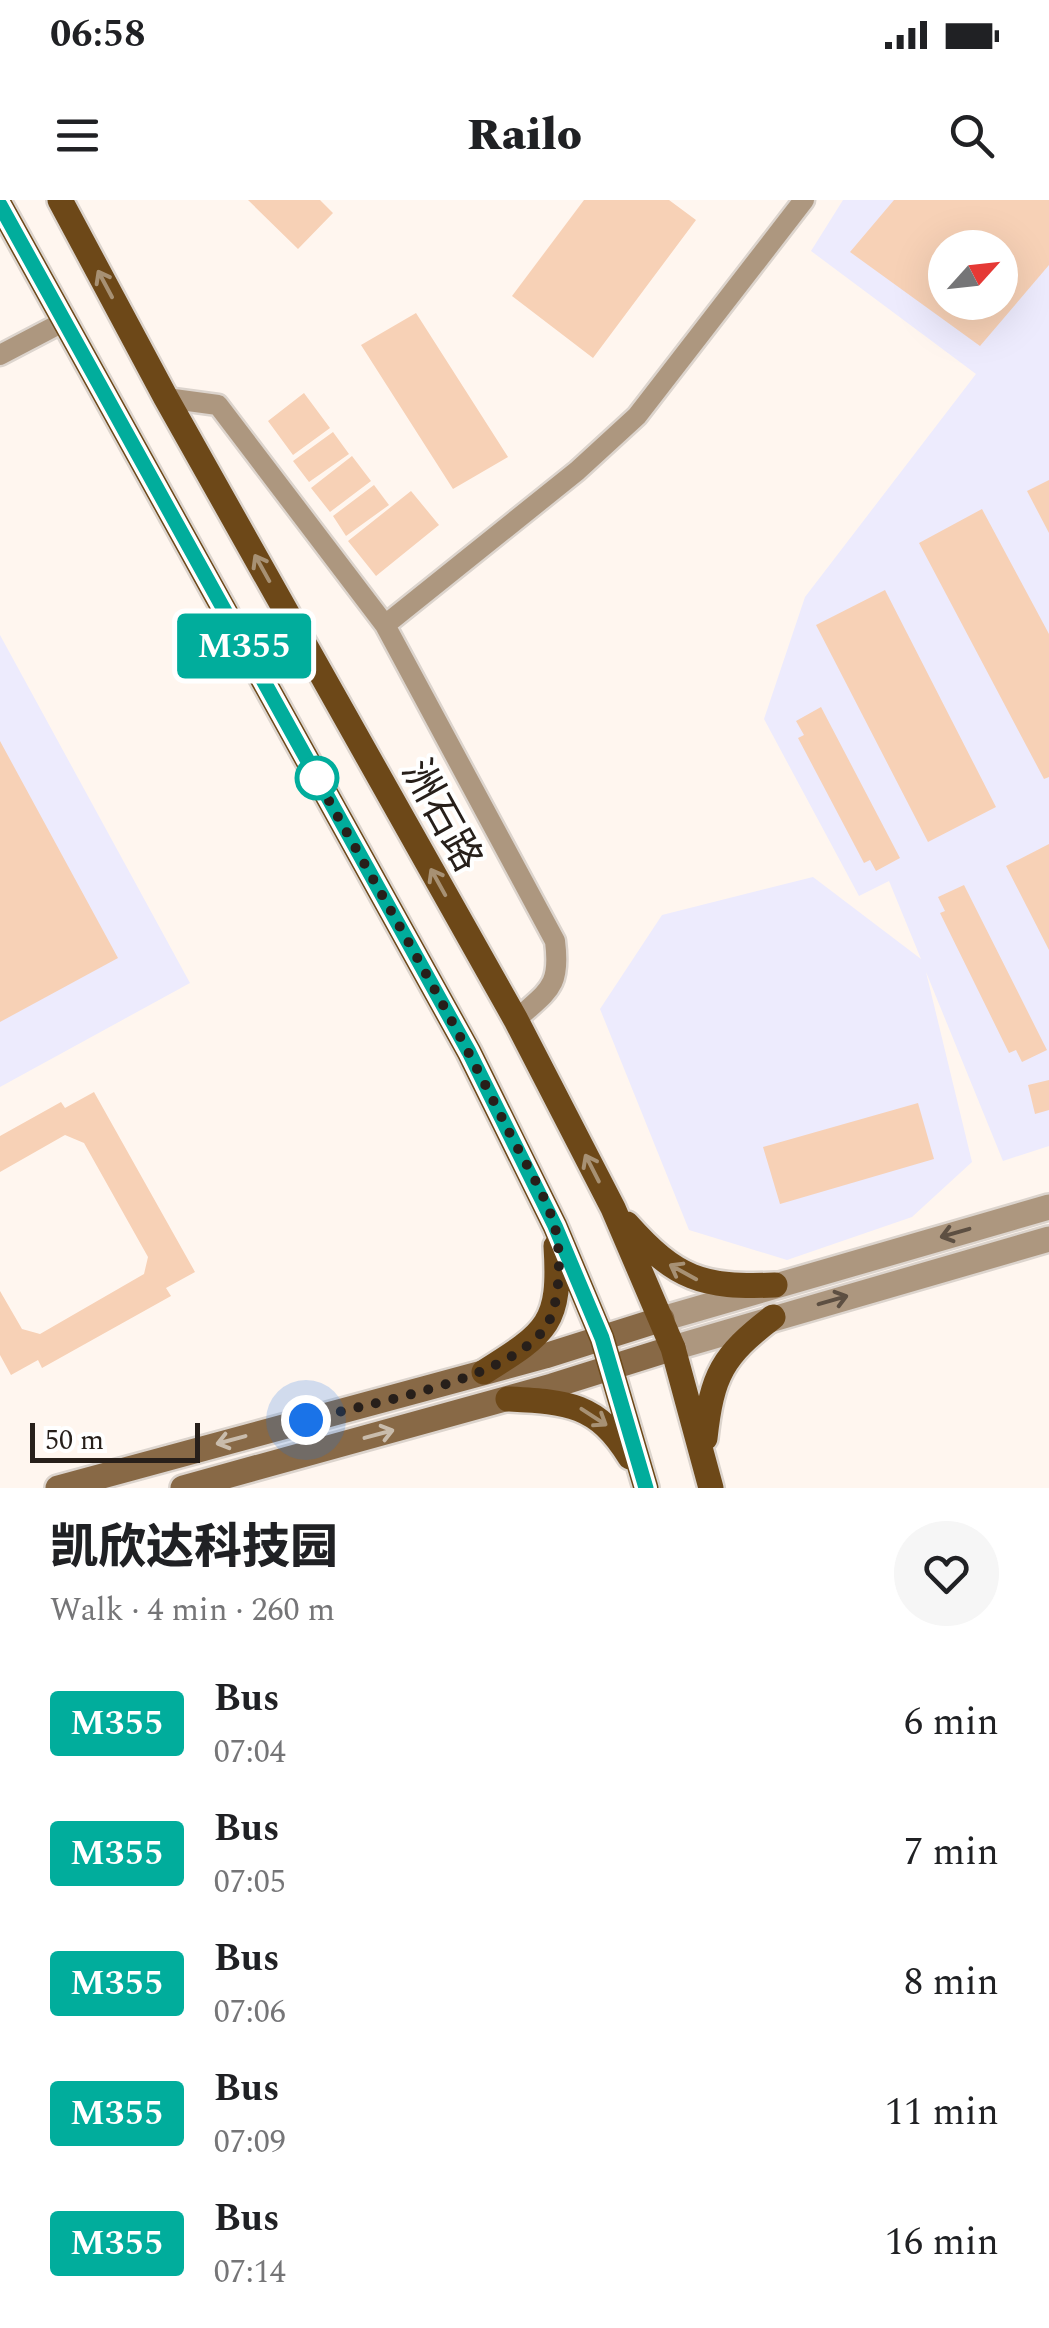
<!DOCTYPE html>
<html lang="en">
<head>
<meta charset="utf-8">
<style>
	:root { --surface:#fff; --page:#f6f6f6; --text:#202124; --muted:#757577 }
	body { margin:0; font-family:Spectral,"Noto Sans SC",serif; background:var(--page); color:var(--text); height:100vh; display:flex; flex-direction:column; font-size:38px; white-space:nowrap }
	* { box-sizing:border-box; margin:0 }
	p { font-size:32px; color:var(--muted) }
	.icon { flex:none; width:55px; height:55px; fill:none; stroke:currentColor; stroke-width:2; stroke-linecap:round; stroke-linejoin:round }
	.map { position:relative; height:1288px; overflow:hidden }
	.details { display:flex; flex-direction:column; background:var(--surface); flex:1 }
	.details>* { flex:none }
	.badge { padding:0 20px; border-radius:8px; font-size:35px; line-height:65px }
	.needle { width:65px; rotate:63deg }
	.controls { position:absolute; left:928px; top:30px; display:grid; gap:20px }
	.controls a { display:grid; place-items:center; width:90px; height:90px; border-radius:50%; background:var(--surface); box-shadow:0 10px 40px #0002; font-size:50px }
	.scale { position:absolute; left:30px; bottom:25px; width:170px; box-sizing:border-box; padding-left:10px; border:5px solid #271f1a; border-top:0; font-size:28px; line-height:35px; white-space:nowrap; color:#271f1a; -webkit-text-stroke:8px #fff; paint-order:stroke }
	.you { position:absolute; width:50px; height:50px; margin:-25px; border:8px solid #fff; border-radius:50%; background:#1a73e8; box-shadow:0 0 0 15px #1a73e833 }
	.map>.badge { position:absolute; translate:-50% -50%; box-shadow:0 0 0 5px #fff }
	.round { display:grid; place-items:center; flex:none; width:105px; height:105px; border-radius:52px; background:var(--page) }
	.overview { display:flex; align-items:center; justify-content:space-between; height:170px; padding:0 50px }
	h1 { font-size:48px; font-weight:800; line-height:75px }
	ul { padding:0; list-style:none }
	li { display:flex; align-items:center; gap:30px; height:130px; padding:0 50px }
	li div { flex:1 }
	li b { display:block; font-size:38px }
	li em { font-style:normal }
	li .badge { min-width:110px; font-weight:700; text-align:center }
	.status { display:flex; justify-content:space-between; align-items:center; height:70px; padding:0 50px; background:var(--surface); direction:ltr }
	.status svg { height:28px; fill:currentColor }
	header { display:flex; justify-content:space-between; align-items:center; height:130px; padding:0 50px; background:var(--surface); font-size:45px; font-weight:800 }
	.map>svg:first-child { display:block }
</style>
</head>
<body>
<div class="status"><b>06:58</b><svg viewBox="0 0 49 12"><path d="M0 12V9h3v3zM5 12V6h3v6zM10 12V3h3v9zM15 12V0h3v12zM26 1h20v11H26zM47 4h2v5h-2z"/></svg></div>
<header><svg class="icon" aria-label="menu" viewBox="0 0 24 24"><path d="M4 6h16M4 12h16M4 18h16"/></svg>Railo<svg class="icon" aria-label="search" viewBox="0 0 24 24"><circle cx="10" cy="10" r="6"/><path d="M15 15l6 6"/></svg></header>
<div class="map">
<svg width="1049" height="1288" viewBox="0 0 1049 1288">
	<rect width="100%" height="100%" fill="#fff6ef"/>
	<path fill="#edebfd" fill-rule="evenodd" d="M843,0H1049V946L1003,961L926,772L972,962L912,1017L787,1060L689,1030L600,809L662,715L813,677L921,759L889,681L859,696L764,519L805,397L976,174L811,51ZM945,48H1000V102H945Z
		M0,435L190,783L0,887Z"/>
	<path fill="#f7d1b6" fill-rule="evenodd" d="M248,0H320L333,13L298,49Z
		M584,0H669L696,20L593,158L512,96Z
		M894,0H1049V65L980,146L850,52ZM945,48H1000V102H945Z
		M416,113L508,257L453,289L361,145Z
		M304,193L330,228L293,255L268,221Z
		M333,232L349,254L309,282L293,261Z
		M352,256L371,281L330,312L311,288Z
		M1049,280V333L1027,291Z
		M374,285L389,305L346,336L333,316Z
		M411,291L439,325L376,376L348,341Z
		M982,309L1049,434V577L1044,579L919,343Z
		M885,390L996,607L928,642L816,425Z
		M821,507L900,658L876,671L870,660L864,663L798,538L804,535L796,521Z
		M0,541L118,758L0,822Z
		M1049,644V750L1006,666Z
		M964,685L1047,850L1022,862L1016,850L1009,853L940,713L945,711L938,697Z
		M1049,880V910L1035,914L1028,885Z
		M94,892L195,1072L166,1088L171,1096L42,1168L38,1160L11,1175L0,1155V1091L22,1129L40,1134L144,1074L148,1057L84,943L65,935L0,972V936L61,902L65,908Z
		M918,903L934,959L780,1004L763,947Z"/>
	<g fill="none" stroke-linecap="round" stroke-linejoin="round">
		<g stroke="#dcd4cd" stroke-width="25">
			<path id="minor" d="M0,155L63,122
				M166,198L218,205L385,425L555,741C561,788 548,790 516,820
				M385,425L577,271L637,216L804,0"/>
		</g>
		<g stroke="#dcd4cd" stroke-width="30">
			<path id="tertiary" d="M662,1119L1049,1007
				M673,1148L1049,1039"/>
		</g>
		<g stroke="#dcd4cd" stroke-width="30">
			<path id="secondary" d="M58,1288L545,1156L662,1119
				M183,1288L552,1186L673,1148"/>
		</g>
		<g stroke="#dcd4cd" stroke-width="30">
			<path id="primary" d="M60,0L166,198L516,820L613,1008L673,1148L711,1288
				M0,5L469,852L555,1026L602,1138L646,1288
				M627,1024C676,1079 702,1088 775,1085
				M484,1172C548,1132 561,1123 556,1046
				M508,1199C567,1202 597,1203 630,1257
				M705,1238C712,1175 722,1156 773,1117"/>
		</g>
		<use href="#minor" stroke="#ad977f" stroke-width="20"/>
		<use href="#tertiary" stroke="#ad977f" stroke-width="25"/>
		<use href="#secondary" stroke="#886946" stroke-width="25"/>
		<use href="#primary" stroke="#6d4818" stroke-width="25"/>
	</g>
	<defs><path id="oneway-shaft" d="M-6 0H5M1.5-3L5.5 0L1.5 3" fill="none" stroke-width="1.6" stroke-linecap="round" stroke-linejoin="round" transform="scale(2.5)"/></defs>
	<g stroke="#a79174">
		<use href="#oneway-shaft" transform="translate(105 84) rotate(-118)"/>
		<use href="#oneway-shaft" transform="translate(262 368) rotate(-119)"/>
		<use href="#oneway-shaft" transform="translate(438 682) rotate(-119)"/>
		<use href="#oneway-shaft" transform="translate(592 968) rotate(-117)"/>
		<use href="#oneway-shaft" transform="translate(683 1072) rotate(-151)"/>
		<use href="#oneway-shaft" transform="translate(594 1217) rotate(33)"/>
	</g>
	<g stroke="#5d4f42">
		<use href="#oneway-shaft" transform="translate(955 1033) rotate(164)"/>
		<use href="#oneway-shaft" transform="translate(833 1100) rotate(-16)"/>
	</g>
	<g stroke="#c9bcac">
		<use href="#oneway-shaft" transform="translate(379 1234) rotate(-15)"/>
		<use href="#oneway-shaft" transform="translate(231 1240) rotate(165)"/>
	</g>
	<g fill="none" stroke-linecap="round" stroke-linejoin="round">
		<g stroke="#fff" stroke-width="22">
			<path id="line" d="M0,5L469,852L555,1026L602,1138L646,1288"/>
		</g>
		<use href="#line" stroke="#01ad9c" stroke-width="15"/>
		<path stroke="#271f1a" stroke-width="10" stroke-dasharray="0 18" d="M306,1220C369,1203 507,1181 545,1128C561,1106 562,1050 554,1024C544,991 519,953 504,922C445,803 378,689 314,574L317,578"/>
	</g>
	<circle fill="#fff" stroke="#01ad9c" stroke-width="5" cx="317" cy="578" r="20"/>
	<g text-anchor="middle" stroke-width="8" stroke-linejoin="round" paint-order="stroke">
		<g font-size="40" fill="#271f1a" stroke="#fff">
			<text transform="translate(443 615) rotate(61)" y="14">洲石路</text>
		</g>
	</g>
</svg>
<div class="controls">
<a><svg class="needle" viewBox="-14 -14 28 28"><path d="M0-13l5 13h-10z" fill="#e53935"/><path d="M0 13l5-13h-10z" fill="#757577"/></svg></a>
</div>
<div class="scale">50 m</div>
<div class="you" style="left:306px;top:1220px"></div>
<b class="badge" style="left:244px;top:446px;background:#01ad9c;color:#fff">M355</b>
</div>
<section class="details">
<div class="overview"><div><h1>凯欣达科技园</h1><p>Walk · 4 min · 260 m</p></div><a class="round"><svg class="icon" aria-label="heart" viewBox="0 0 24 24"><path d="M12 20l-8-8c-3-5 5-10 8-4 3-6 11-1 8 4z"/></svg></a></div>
<ul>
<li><span class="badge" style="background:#01ad9c;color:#fff">M355</span><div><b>Bus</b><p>07:04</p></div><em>6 min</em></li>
<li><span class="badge" style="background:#01ad9c;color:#fff">M355</span><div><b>Bus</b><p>07:05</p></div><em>7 min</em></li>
<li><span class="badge" style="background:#01ad9c;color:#fff">M355</span><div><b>Bus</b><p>07:06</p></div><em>8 min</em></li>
<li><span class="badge" style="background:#01ad9c;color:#fff">M355</span><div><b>Bus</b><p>07:09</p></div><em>11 min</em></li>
<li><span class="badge" style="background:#01ad9c;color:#fff">M355</span><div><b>Bus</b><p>07:14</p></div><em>16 min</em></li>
</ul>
</section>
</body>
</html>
